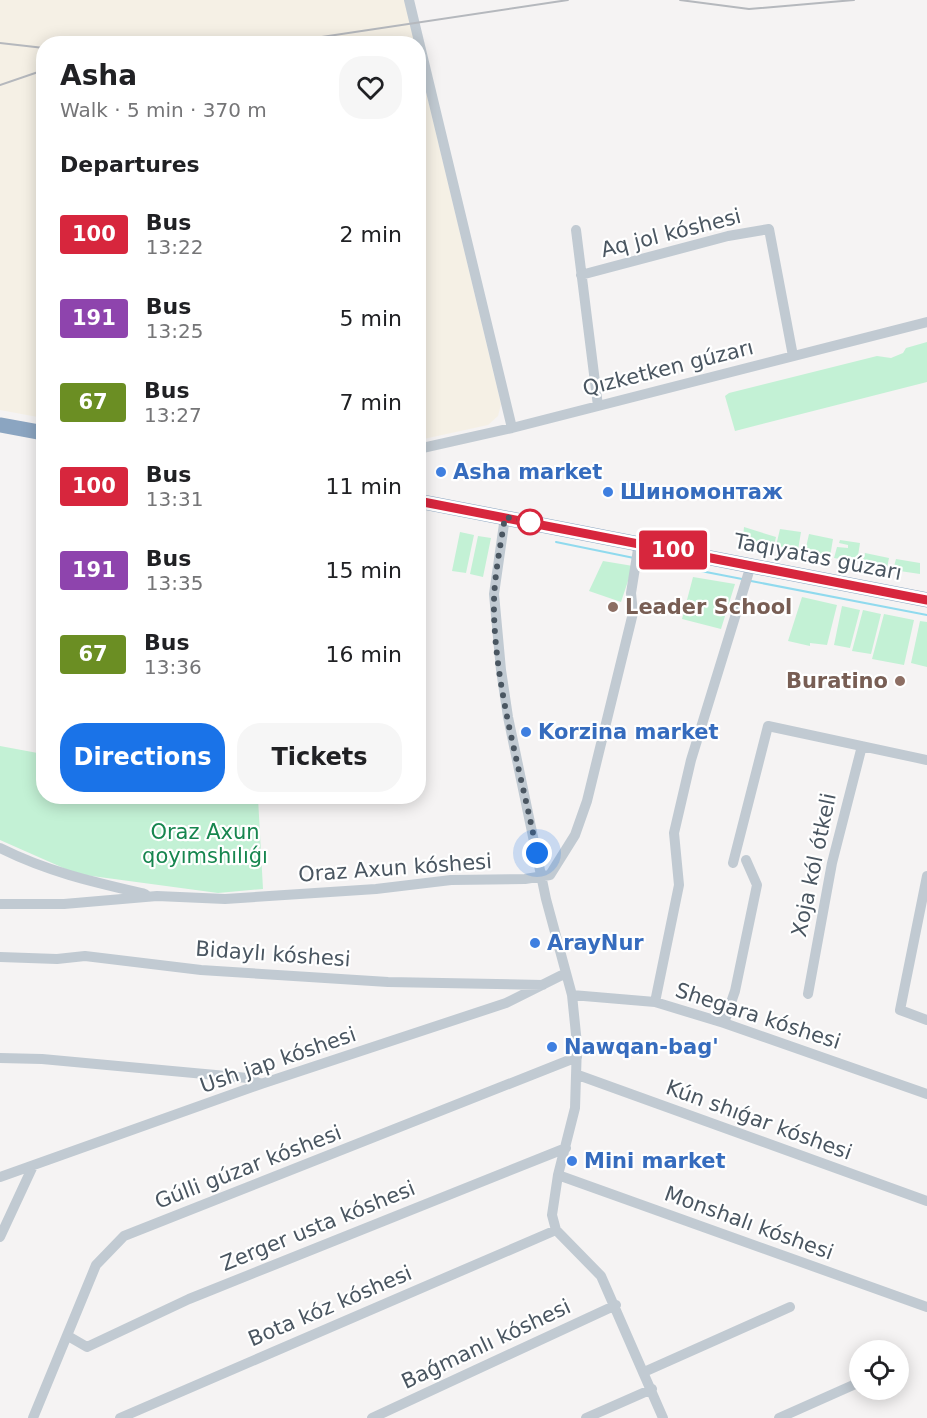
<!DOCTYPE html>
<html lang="en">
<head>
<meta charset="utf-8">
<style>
	:root { --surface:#fff; --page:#f6f6f6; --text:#202124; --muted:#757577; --accent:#1a73e8 }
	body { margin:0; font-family:"DejaVu Sans",sans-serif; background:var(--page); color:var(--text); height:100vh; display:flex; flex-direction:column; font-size:22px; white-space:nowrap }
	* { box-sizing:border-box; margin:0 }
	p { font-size:20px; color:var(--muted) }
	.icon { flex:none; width:33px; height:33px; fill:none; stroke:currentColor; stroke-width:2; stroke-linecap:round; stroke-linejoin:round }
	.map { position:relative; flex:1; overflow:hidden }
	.drawer { position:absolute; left:36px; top:36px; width:390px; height:768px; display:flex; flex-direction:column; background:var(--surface); border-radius:24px; box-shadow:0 3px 15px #0003 }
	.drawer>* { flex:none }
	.badge { padding:0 12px; border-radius:4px; font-size:21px; line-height:39px }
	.controls { position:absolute; left:849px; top:1340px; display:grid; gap:12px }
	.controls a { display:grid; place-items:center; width:60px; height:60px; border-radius:50%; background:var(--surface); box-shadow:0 3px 15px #0003; font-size:30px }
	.you { position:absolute; width:30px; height:30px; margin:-15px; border:4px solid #fff; border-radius:50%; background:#1a73e8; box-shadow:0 0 0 9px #1a73e833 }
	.map>.badge { position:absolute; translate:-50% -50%; box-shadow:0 0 0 3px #fff }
	h2 { padding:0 24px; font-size:22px; line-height:54px }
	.round { display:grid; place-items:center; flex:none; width:63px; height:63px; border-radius:24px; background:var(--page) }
	.overview { display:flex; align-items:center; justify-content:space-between; height:102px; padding:0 24px }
	h1 { font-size:28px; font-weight:700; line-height:45px }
	.cta { display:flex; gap:12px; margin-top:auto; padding:12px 24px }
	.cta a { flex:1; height:69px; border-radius:24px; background:var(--accent); color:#fff; font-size:24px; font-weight:700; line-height:69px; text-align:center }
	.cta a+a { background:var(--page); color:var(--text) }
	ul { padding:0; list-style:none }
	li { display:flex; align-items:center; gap:18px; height:84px; padding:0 24px }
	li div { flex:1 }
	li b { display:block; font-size:22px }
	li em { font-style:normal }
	li .badge { min-width:66px; font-weight:700; text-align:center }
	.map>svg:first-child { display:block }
</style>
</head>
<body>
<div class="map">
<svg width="927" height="1418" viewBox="0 0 927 1418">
	<rect width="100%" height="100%" fill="#f5f3f3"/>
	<path fill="#c3f1d5" d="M927,342V382L735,431L725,396L729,393L877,356L891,358L903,353L906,348Z
		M744,527L776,537L774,546L743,538Z
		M780,529L801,532L798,550L776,546Z
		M460,532L474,535L466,573L452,571Z
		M809,534L833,539L830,557L805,552Z
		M478,536L491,538L483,577L470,574Z
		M840,540L860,543L857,562L834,558L837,547L848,548V545L839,543Z
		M865,553L889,558L887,568L862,563Z
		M896,559L920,563V574L893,570Z
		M603,561L633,566L621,602L589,591Z
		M693,577L735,584L721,629L682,619Z
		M802,597L837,605L827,645L810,643V646L788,641Z
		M842,606L860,610L850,648L834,645Z
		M863,610L881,614L871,654L852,651Z
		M884,614L914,620L904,665L872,659Z
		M920,621L927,622V667L911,663Z
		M0,746L43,754L44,796L258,798L263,889L218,893L77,874L0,840Z"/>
	<path fill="#f5f0e5" d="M0,0H405L415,43L44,44L43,418L0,410Z
		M418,58L501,404L498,416L488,425L419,440Z"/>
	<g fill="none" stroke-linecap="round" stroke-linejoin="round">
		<path stroke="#90daee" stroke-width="2" d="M556,542L634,558
			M639,559L742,579
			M751,581L927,615"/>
		<path stroke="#c1cad2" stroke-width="10" d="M409,0L512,428
			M576,230L598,406
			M581,275L728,236L769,229L793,356
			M418,449L512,428L927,322
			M505,517L494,594L501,670L508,717L546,899L572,995L577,1044L575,1108L558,1175L552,1215L556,1230L601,1276L663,1418
			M0,848C48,872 93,882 145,894
			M733,863L768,726L927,760
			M927,876L900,1010L927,1020
			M0,904H64L157,896L225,899L376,889L451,880L525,879L550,875L575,835L587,801L633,613L631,593L639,543
			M0,957L57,959L85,956L201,970L388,982L543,985
			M808,994L832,863L862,746
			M572,995L655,1002L724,1023L927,1094
			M655,1002L679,885L674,833L691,760L751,565
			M724,1023L735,991L757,885L746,860
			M0,1058L42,1059L248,1078L261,1084
			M578,1075L927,1201
			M558,1175L927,1307
			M0,1177L261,1084L506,1003L566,973
			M0,1237L33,1166
			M68,1336L87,1347L189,1299L566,1148
			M644,1372L790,1307
			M33,1418L96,1265L124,1236L577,1057
			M120,1418L556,1230
			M372,1418L616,1305
			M586,1418L652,1389
			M779,1418L860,1382"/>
		<path stroke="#8ba5c1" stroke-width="15" d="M0,425L44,433
			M418,501L927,600"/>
		<path stroke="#b5b8bd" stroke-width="2" d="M680,0L749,9L854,0
			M0,43L44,48
			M275,44L568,0
			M0,85L44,70"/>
	</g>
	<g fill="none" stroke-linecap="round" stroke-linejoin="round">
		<g stroke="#fff" stroke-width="14">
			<path id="line" d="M418,501L927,600"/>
		</g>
		<use href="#line" stroke="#d7263d" stroke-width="9"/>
		<path stroke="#4a5661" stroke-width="6" stroke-dasharray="0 10.8" d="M530,522L505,517C500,549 493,581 494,613C496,694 522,774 537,853"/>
	</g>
	<g fill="#3f7fe0" stroke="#fff" stroke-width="2">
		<circle cx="441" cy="472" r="6"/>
		<circle cx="608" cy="492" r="6"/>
		<circle cx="526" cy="732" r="6"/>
		<circle cx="535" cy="943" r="6"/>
		<circle cx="552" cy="1047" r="6"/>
		<circle cx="572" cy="1161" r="6"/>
	</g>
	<circle fill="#fff" stroke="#d7263d" stroke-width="3" cx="530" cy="522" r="12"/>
	<g fill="#8d6e63" stroke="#fff" stroke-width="2">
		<circle cx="613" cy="607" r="6"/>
		<circle cx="900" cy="681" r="6"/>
	</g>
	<g text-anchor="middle" stroke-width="4.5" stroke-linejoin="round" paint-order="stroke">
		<g font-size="21" fill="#4a5661" stroke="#fff">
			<text transform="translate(671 233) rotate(-14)" y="7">Aq jol kóshesi</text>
			<text transform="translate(668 368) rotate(-14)" y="7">Qızketken gúzarı</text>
			<text transform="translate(818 557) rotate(11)" y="7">Taqıyatas gúzarı</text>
			<text transform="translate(814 865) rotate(-78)" y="7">Xoja kól ótkeli</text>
			<text transform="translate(395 868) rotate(-4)" y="7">Oraz Axun kóshesi</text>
			<text transform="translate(273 954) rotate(4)" y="7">Bidaylı kóshesi</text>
			<text transform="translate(758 1016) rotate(18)" y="7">Shegara kóshesi</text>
			<text transform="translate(278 1060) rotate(-19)" y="7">Ush jap kóshesi</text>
			<text transform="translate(759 1120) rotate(20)" y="7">Kún shıǵar kóshesi</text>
			<text transform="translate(248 1167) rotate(-21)" y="7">Gúlli gúzar kóshesi</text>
			<text transform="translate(749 1223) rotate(20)" y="7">Monshalı kóshesi</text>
			<text transform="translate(318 1226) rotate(-22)" y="7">Zerger usta kóshesi</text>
			<text transform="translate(330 1306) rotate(-23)" y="7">Bota kóz kóshesi</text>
			<text transform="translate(486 1344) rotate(-25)" y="7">Baǵmanlı kóshesi</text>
		</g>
		<g font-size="21" font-weight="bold" fill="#366cbe" stroke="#fff" text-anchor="start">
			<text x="453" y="479">Asha market</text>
			<text x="620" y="499">Шиномонтаж</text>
			<text x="538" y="739">Korzina market</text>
			<text x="547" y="950">ArayNur</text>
			<text x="564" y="1054">Nawqan-bag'</text>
			<text x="584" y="1168">Mini market</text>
		</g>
		<g font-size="21" font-weight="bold" fill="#785e54" stroke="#fff" text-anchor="start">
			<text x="625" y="614">Leader School</text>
			<text x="888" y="688" text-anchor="end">Buratino</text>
		</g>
		<g font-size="21" fill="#17864f" stroke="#fff">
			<text x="205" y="839">Oraz Axun<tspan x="205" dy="24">qoyımshılıǵı</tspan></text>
		</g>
	</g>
</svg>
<div class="controls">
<a><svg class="icon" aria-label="locate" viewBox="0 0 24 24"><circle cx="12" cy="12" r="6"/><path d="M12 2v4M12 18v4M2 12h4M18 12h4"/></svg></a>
</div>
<div class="you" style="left:537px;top:853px"></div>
<b class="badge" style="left:673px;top:550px;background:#d7263d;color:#fff">100</b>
<section class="drawer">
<div class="overview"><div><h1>Asha</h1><p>Walk · 5 min · 370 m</p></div><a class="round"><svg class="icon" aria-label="heart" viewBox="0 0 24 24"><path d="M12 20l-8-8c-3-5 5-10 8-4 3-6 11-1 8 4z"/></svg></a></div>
<h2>Departures</h2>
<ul>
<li><span class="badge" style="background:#d7263d;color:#fff">100</span><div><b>Bus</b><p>13:22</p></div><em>2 min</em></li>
<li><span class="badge" style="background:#8e44ad;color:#fff">191</span><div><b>Bus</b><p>13:25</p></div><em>5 min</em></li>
<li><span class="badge" style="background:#6b8e23;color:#fff">67</span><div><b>Bus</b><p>13:27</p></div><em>7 min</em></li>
<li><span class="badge" style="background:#d7263d;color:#fff">100</span><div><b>Bus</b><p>13:31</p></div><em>11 min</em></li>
<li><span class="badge" style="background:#8e44ad;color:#fff">191</span><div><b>Bus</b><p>13:35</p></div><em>15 min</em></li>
<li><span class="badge" style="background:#6b8e23;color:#fff">67</span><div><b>Bus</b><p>13:36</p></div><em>16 min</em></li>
</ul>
<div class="cta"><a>Directions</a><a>Tickets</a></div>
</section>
</div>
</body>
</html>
